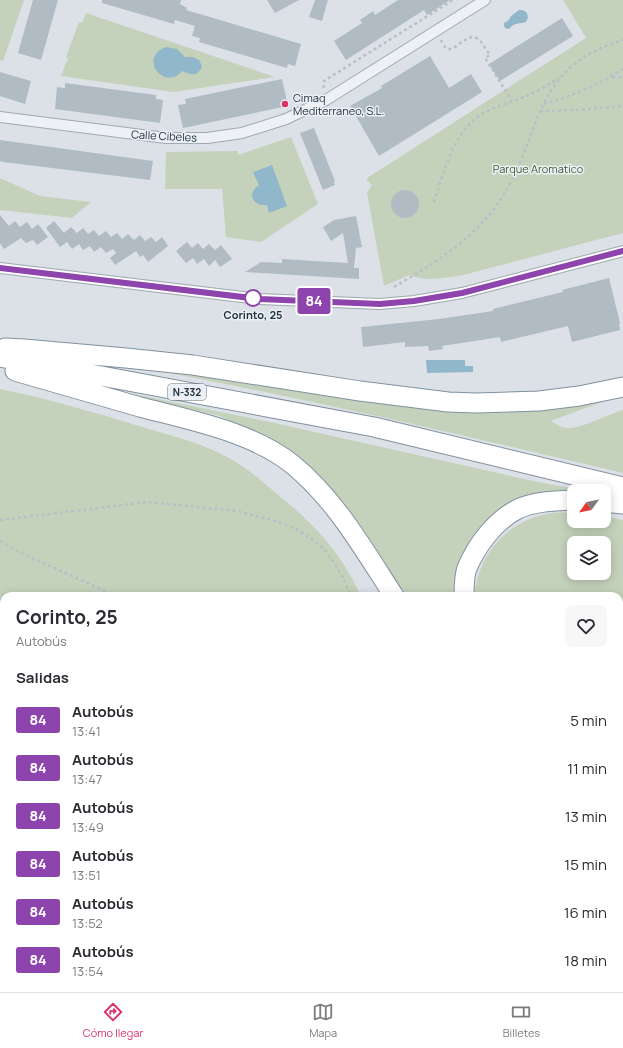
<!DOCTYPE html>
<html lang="es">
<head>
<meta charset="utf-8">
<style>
	:root { --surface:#fff; --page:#f7f7f7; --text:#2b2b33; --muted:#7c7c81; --line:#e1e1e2; --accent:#db3166 }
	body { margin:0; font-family:Manrope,sans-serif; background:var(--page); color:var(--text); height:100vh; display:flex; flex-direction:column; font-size:15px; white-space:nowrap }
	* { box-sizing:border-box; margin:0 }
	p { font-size:13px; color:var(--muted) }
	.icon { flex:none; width:22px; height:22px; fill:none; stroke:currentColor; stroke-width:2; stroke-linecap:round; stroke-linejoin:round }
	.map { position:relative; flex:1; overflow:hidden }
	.side { position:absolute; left:0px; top:592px; width:623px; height:400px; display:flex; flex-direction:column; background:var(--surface); border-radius:12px 12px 0 0; box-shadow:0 2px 10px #0003 }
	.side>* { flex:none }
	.badge { padding:0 8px; border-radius:3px; font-size:14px; line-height:26px }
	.needle { width:26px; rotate:237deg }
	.tools { position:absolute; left:567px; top:484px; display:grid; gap:8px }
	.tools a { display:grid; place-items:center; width:44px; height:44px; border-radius:8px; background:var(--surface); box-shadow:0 2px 10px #0003; font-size:20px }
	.map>.badge { position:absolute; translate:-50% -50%; box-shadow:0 0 0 2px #fff }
	h2 { padding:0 16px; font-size:15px; line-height:36px }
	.round { display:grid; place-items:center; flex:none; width:42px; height:42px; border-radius:8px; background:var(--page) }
	.overview { display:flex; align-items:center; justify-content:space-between; height:68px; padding:0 16px }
	h1 { font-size:19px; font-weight:700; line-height:30px }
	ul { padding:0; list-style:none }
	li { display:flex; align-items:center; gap:12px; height:48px; padding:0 16px }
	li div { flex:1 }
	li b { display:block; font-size:15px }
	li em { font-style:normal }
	li .badge { min-width:44px; font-weight:700; text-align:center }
	.dock { display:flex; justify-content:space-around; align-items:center; height:56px; border-top:1px solid var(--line); background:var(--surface); font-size:11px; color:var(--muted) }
	.dock a { display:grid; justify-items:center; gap:2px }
	.dock .current { color:var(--accent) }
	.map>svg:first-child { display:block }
</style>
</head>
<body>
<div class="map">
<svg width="623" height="992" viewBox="0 0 623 992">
	<rect width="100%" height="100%" fill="#dbe1e7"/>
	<path fill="#c4d2bb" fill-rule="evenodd" d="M0,0H24L3,61L0,60Z
		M563,0H623V233L463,275C445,278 426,282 409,275L384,286L367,193L372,185L367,180V178L586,38Z
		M86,13L275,77L173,92L61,76L68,58L66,57L79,22L82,23Z
		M291,137L318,204L261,242L226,237L222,189H165L166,152L238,151V155Z
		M0,178L40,196L91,202L72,218L0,210Z
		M137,367L364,398L610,399L551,421C557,425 564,429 571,428C584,427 609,414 623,410V473C462,435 301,397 137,367Z
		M104,388L279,424L533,481L587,491H554L539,493L485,523L470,541L460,560L454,579L453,596H402L293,456L260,434L220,416Z
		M0,389C50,399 100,414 149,429C176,437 204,444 229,458C246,467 262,481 277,494C315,525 340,551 361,596H4V833L0,832Z
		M574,512V521H604V516L623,520V701L619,702V596H474C479,552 508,520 552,513C559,512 567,513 574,512ZM574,543H604V573H574Z
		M623,731V992H388L389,988H619V732Z
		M0,865H4V988H336L341,992H0Z
		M355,988H385L384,992H360Z"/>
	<path fill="#91b7cb" d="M519,10C527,9 530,16 526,22C520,24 514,22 509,29L505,28L504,25V23L508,21L511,16Z
		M166,47L177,49L185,57H193L199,60L202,66C198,77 191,75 182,71C165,92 137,58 166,47Z
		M272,165L287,206L269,213L267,205C253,207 246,193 259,185L253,172Z
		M426,360H465V366H473V372L427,373Z"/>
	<path fill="#b1bbc4" d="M33,0H58L41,60L18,53Z
		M102,0H181L180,4L187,8L186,10L301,44L295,66L288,64L287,68L199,42L200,38L192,36L195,26L175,20L174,24L102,3Z
		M267,0H299L275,13Z
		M315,0H328L322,21L309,17Z
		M398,0H450L427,15L424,10L346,60L334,41L362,23L360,20L373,11L375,15Z
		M562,18L573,36L500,81L489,64Z
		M430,56L449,88L471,74L482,92L379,156L350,106L382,88L381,86Z
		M0,72L31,81L25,104L0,96Z
		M282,79L288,106L183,128L178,105L186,104L185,99Z
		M65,83L156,95V99L163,100L160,123L55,109L57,87L65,88Z
		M314,128L335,181L334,182L335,185L323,190L300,133Z
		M0,140L153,161L150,180L3,162L0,161Z
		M391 204a14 14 0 1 1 28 0a14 14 0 1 1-28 0Z
		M0,215L9,226L15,221L20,227L27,222L32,229L38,224L48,237L37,245L33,240L26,243L21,238L4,249L0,243L2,241L0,243Z
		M356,216L362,247L356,248L354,268H359V279L245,272L261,262L282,263V259L348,263L343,233L331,241L323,227L334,220Z
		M54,221L64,233L71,227L77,233L83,228L88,234L94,230L99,236L106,231L111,237L117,233L122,239L128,234L134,240L140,235L145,241L151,237L156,242L162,237L168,246L148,262L143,255L140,257L136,251L115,265L110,258L116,253L113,249L106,253L101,247L94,252L90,246L83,250L79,244L72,249L67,242L60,247L46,228Z
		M187,242L192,248L198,243L203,249L209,244L215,250L221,245L232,259L220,267L215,260L209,266L204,259L197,264L193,258L186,263L176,251Z
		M609,278L620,323L619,324L620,330L572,342L568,326L501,342L500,337L442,346L443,349L429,351L428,346L405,347V342L363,347L361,327L439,319L493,311V309L563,292L562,290Z"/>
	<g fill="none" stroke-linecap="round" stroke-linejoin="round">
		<g stroke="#a0a9b1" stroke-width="12">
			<path id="street" d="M0,117L166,138H207L242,133L286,119L326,100L485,0
				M0,268L259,299L380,304L414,301L462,293L623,251"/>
		</g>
		<g stroke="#81919f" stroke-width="21">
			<path id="highway" d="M5,348L24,349L126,358L193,365L360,391L448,402L476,403L539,401L579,396L623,387
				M0,357L374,427L623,487
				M15,371C57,383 98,395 140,407C190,420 252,432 292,464C336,500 364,550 394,596
				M604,502L623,504
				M464,596C464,587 464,576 467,568C477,545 494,522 516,510C533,501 556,501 574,500
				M619,715H623"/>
		</g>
		<path stroke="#b8bfc5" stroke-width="2.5" stroke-dasharray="3 3" stroke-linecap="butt" d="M441,40C442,42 444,46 446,48C455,54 466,31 478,39C483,43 486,50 490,55L485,58L512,101
			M612,77H623
			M324,88L323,84L324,81L453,0
			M544,104C572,96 598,85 623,69
			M540,111L577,110L623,106
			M434,202C443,174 453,134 479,116C492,107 509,103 524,97C536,92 547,85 559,78
			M394,287C431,265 467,244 494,209C507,191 517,171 525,150C535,125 543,98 561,77C577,58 600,47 623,40
			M0,520L147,502L237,511L279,522L298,530L313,540L324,549L333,561L342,576L351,596
			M0,541L19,552L116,596
			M0,656L4,657
			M0,710L4,713
			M0,739L4,738
			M619,751L623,752
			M619,802L623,804
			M0,836L4,837
			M0,859L4,860
			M619,868L623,870
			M619,931L623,932
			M351,988L356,992
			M400,988L402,992
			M414,992L415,988"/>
		<use href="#street" stroke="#edf1f5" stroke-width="10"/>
		<use href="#highway" stroke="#fff" stroke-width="19"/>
	</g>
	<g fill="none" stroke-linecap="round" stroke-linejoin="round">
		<g stroke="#fff" stroke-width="9">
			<path id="line" d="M0,268L259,299L380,304L414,301L462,293L623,251"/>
		</g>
		<use href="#line" stroke="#8e44ad" stroke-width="6"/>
	</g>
	<circle fill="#db3166" stroke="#eaf0f5" stroke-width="1.5" cx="285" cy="104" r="4"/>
	<circle fill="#fff" stroke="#8e44ad" stroke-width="2" cx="253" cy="298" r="8"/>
	<g text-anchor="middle" stroke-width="3" stroke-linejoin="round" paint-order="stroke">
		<rect fill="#eaf0f5" stroke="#5f6a75" stroke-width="1" x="168" y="384" width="38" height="16" rx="3"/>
		<g font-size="10" font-weight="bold" fill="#23313e">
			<text x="187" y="396">N-332</text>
		</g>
		<g font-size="11" fill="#23313e" stroke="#eaf0f5" text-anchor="start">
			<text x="293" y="102">Cimaq<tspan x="293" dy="13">Mediterraneo, S.L.</tspan></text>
		</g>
		<g font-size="11" fill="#23313e" stroke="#eaf0f5">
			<text transform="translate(164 136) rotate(3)" y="4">Calle Cibeles</text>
		</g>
		<g font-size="11" fill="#3f5b2f" stroke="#eaf0f5">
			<text x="538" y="173">Parque Aromatico</text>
		</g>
		<g font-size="11" font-weight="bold" fill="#23313e" stroke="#eaf0f5">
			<text x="253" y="319">Corinto, 25</text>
		</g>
	</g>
</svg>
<div class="tools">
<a><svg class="needle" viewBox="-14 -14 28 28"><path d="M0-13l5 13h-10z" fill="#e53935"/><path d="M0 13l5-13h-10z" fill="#7c7c81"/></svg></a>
<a><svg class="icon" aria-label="layers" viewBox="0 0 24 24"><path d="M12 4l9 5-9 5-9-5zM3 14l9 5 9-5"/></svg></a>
</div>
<b class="badge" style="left:314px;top:301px;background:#8e44ad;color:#fff">84</b>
<section class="side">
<div class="overview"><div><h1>Corinto, 25</h1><p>Autobús</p></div><a class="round"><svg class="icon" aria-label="heart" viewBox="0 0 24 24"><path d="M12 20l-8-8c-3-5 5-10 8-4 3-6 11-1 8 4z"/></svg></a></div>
<h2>Salidas</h2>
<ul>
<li><span class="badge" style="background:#8e44ad;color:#fff">84</span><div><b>Autobús</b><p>13:41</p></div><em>5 min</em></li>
<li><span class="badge" style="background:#8e44ad;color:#fff">84</span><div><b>Autobús</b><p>13:47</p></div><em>11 min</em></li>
<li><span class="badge" style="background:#8e44ad;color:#fff">84</span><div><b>Autobús</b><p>13:49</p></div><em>13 min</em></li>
<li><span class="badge" style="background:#8e44ad;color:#fff">84</span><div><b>Autobús</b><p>13:51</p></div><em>15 min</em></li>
<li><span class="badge" style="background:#8e44ad;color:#fff">84</span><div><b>Autobús</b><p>13:52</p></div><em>16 min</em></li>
<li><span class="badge" style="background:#8e44ad;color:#fff">84</span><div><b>Autobús</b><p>13:54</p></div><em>18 min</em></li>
</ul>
</section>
</div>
<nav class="dock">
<a class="current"><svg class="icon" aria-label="directions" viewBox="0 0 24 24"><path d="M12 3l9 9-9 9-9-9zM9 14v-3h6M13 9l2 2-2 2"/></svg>Cómo llegar</a>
<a><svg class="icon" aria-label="map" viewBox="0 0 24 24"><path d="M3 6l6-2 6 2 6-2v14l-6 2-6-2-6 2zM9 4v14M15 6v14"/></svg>Mapa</a>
<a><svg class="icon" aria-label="tickets" viewBox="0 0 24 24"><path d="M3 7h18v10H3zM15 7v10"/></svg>Billetes</a>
</nav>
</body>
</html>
